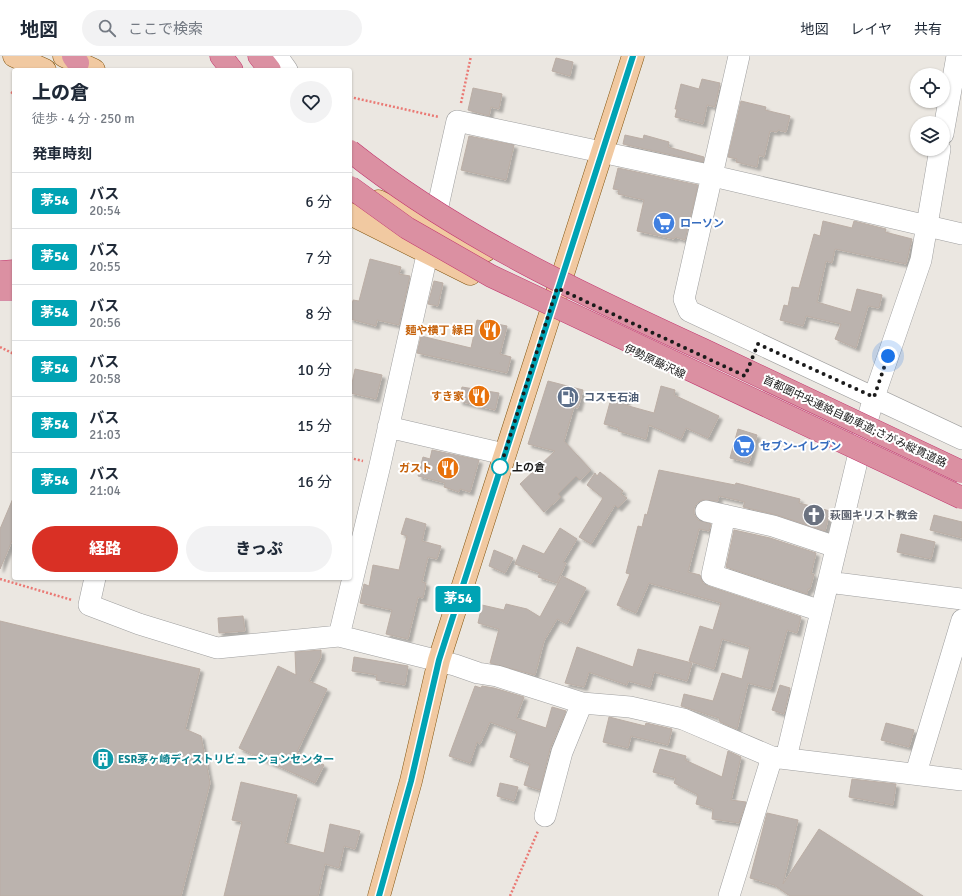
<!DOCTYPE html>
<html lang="ja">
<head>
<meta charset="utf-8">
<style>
	:root { --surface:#fff; --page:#f2f2f3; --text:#1f2937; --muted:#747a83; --line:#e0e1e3; --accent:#d93025 }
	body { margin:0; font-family:Signika,"Noto Sans JP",sans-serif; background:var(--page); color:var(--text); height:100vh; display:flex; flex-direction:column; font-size:15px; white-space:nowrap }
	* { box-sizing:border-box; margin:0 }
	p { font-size:13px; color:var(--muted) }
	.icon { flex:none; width:22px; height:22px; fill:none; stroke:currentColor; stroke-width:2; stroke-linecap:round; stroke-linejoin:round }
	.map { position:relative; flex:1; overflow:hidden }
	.sheet { position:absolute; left:12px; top:12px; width:340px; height:512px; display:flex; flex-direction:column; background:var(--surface); border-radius:4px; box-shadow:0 1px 3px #0004 }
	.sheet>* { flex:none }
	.badge { padding:0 8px; border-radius:3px; font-size:14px; line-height:26px }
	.fabs { position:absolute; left:910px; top:12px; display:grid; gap:8px }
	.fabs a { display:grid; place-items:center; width:40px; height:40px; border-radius:50%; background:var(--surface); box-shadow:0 1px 3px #0004; font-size:20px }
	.you { position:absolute; width:20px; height:20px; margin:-10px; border:3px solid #fff; border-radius:50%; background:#1a73e8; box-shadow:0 0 0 6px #1a73e833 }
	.map>.badge { position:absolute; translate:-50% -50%; box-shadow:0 0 0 2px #fff }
	h2 { padding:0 20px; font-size:15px; line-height:36px }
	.round { display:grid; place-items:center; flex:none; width:42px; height:42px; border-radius:21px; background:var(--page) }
	.headline { display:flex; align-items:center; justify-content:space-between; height:68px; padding:0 20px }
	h1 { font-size:19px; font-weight:800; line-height:30px }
	.primary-button { display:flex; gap:8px; margin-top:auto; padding:8px 20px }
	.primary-button a { flex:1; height:46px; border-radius:24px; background:var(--accent); color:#fff; font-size:16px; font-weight:800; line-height:46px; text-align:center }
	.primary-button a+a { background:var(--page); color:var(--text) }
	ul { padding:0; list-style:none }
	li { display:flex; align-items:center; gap:12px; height:56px; padding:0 20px; border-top:1px solid var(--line) }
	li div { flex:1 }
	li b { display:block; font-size:15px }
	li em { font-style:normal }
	li .badge { min-width:44px; font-weight:700; text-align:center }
	header { display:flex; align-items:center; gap:24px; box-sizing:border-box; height:56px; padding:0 20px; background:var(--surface); border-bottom:1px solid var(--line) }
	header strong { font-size:19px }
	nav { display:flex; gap:22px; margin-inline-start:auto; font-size:14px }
	.search { width:280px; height:36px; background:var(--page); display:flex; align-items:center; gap:10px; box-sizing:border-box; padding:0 14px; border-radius:22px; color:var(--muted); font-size:15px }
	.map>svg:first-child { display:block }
</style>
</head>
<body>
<header>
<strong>地図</strong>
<div class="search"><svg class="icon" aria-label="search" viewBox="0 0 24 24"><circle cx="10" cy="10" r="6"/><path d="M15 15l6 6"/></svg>ここで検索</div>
<nav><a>地図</a><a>レイヤ</a><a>共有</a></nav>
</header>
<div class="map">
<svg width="962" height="840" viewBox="0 0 962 840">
	<defs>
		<filter id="shadow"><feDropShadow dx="3.5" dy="3.5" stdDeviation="1" flood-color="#0004"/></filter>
	</defs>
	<rect width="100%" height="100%" fill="#ebe7e1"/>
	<path fill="#bbb3ae" stroke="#bbaea5" filter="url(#shadow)" d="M556,2L573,6L570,20L552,15Z
		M702,23L720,27L715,51L707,49L703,68L675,61L677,53H675L681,28L699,33Z
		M473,32L502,38L499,53L491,51L489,60L468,54Z
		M741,45L766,51L765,54L790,60L786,76L778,74L777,76L770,75L764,101L759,99L757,111L736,106L737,103L728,101Z
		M625,79L643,83L644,79L669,86L668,91L704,101L703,106L623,88Z
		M469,80L514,89L506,124L461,114Z
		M618,112L698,129L685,184L675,181L674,183L637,175L644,144L618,138L619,134L613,133Z
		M823,165L852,172L854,165L886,173L885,176L912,183L906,208L835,193L832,207L826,205L817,246L851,256L857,233L882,239L879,252L868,250L856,292L835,283L841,268L806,260L803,270L780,264L784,249L788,250L792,231L799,232L814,178L820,180Z
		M370,203L401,211L399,218L410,220L399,269L377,264L376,270L350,263V245L353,246V244L359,245Z
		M434,225L443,227L438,250L428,248Z
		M477,264L507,270L500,298L511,301L507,317L417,297L421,280L471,292Z
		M355,313L382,319L376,343L350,337Z
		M548,325L583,334L578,352L574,351L564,385L591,414L580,424L576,420L558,438L561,441L544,456L520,428L555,395L528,388Z
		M661,330L675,334L674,339L719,360L708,382L686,372L681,383L649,369L646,383L618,375L619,372L604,368L612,339L627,343L625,349L654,357Z
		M462,331L499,337L495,354L459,345Z
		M738,373L757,379L749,407L730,402Z
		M432,394L479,404L470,436L460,433L459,436L444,431L445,427L418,420L423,401L430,403Z
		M659,414L735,429L736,427L800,443L799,447L830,455L825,475L777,459L743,451L745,446L719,440L718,445L702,444L697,447L694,452V458L698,464L711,468L709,475L699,473L688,516L700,519L703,527L708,530L801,561L797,577L787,574L771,633L748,627L737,673L720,666L719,662L681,650L684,638L713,645L722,617L742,623L750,591L722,583L714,613L689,605L700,570L713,574L721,547L649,527L636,557L617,549L630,518L626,517L638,470L642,471L645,458L647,459Z
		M600,416L623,435L621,438L627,442L618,452L615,449L591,488L579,481L603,442L587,429L595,417L597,420Z
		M14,440V480L0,513V473Z
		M934,459L962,466V482L930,474Z
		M406,462L426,468L422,485L441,490L437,503L428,501L422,526L426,527L423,542L418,541L408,583L386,578L392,554L360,547L364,528L369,530L373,509L399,514L407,480L401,478Z
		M560,472L577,483L563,506L566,507L557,527L538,521L540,517L515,508L523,489L544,498Z
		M734,474L770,482L816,497L811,518H814L810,533H808L807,538L726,511Z
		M901,478L935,486L931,503L897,496Z
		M494,494L513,502L505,517L489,510Z
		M562,520L586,532L567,568L557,563L544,585L535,619L490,607L499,573L478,567L482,549L504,554L506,548L527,553L540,561Z
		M243,560L245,575L219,577L218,562Z
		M0,565L200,613L185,673L201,680L210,727L181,840H0Z
		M577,591L633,611L638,593L692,607L687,625L654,616L650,631L628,625L627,629L589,616L584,631L565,627Z
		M321,594V601L309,625L327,633L297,696L324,709L315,727L239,692L278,610L296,619L295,596Z
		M354,601L408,610L405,629L376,624L377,619L352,615Z
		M780,629L790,632L784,658L772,654Z
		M475,630L481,632L482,630L494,632L524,641L516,662L546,672L552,651L566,655L550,693L540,734L524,729L530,708L510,701L517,676L490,666L480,688L477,686L470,707L449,700Z
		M609,661L645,670L646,667L672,673L668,689L631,680L628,692L603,686Z
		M886,667L914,674L909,691L881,684Z
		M660,693L686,700L685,704L722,721L728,695L741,701L731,744L746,746L739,767L712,763L713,753L696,748L698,739L674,727L676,722L653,716Z
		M852,723L896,728L893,749L849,741Z
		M241,726L297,739L285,787L324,797L330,768L360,775L355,793L344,790L339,812L325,808L318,840H224L242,766L232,764Z
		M500,727L518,731L514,745L497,740Z
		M767,757L798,764L783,828L819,773L923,840H790L774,829L750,822Z"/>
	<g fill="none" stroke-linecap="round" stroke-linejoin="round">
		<g stroke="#9f9f9f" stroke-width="22">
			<path id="minor" d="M277,0L287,14
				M739,0L684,243L689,255L962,383
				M943,78L957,0
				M388,371L504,398
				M706,455L773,470L836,491
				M725,459L712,519L821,555
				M95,522L89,549L139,568L217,592L339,580L455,609L478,617L497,620L582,647L630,651L683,663L772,701L962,724
				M828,526L962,543
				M339,580L380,409L457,65L713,120L962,178
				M786,702L864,376L874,341L921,204L940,93
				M916,717L962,564
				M545,760L562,696L582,647
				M729,840L772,701"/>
		</g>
		<g stroke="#82550f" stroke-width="23">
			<path id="major" d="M14,0L45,14
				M64,0L94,14
				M378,145L485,195
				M350,158L470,218
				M379,840L411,725L439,604L633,0"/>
		</g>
		<g stroke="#c2366e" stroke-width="23">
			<path id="highway" d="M73,0L78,7
				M221,0L232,14
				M259,0L270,14
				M0,216L14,215
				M0,233H14"/>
		</g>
		<path stroke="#ea7974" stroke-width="2.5" stroke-dasharray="2 2" stroke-linecap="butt" d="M11,36L14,38
			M350,41L439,61
			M461,47L471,0
			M0,291L14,298
			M350,402L363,405
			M0,523L72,544
			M510,840L538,775"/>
		<use href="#minor" stroke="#fff" stroke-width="21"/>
		<use href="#major" stroke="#f1c9a1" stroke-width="22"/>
		<use href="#highway" stroke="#db90a2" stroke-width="22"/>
		<g stroke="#c2366e" stroke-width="23" stroke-linecap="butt">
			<path id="highway-bridge" d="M350,95C457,180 580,237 704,294C790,334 876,375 962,416
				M350,131L407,172L491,220L962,442"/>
		</g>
		<use href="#highway-bridge" stroke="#db90a2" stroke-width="22"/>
	</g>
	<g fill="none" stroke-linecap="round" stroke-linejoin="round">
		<g stroke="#fff" stroke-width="9">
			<path id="line" d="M379,840L411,725L439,604L633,0"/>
		</g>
		<use href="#line" stroke="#00a3b4" stroke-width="6"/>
		<path stroke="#1b1b1b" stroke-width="4" stroke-dasharray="0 7.2" d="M500,411V412L557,232L745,320L758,288L874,341L888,300"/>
	</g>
	<defs>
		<g id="supermarket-disc" transform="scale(1.15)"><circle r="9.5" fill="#3f7fe0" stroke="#fff"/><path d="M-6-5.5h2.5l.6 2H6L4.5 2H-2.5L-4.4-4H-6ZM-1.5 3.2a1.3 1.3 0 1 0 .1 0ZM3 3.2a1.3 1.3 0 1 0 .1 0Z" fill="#fff"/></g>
		<g id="restaurant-disc" transform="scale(1.15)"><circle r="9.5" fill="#e8710a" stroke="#fff"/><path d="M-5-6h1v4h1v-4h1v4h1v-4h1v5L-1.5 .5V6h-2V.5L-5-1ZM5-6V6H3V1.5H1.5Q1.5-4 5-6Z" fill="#fff"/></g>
		<g id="fuel-disc" transform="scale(1.15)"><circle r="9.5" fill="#5c6f8a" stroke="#fff"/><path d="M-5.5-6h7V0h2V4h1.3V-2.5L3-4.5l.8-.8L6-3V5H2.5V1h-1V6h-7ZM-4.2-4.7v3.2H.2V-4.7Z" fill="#fff"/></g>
		<g id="church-disc" transform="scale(1.15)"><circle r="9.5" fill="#6b7280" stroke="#fff"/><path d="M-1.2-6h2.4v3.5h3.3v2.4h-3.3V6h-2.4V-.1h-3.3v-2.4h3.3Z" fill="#fff"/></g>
		<g id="building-disc" transform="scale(1.15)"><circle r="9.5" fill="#0f9aa8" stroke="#fff"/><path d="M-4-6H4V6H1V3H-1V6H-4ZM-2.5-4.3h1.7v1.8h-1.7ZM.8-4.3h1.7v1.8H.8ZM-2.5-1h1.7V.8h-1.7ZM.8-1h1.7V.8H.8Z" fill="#fff"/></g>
	</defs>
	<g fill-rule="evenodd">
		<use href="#supermarket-disc" x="664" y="167"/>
		<use href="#restaurant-disc" x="490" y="274"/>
		<use href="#restaurant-disc" x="479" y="340"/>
		<use href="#fuel-disc" x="568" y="341"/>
		<use href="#supermarket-disc" x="744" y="390"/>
		<use href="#restaurant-disc" x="448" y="412"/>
		<use href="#church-disc" x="814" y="459"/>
		<use href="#building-disc" x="103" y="703"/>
	</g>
	<circle fill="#fff" stroke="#00a3b4" stroke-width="2" cx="500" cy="411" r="8"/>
	<g text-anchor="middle" stroke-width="4" stroke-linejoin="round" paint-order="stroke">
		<g font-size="11" font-weight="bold" fill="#366cbe" stroke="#fff" text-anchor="start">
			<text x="680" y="171">ローソン</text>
			<text x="760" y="394">セブン-イレブン</text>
		</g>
		<g font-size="11" font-weight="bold" fill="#c56008" stroke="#fff" text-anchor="end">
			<text x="474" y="278">麺や横丁 縁日</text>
			<text x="464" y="344">すき家</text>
			<text x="432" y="416">ガスト</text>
		</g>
		<g font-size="11" fill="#1b1b1b" stroke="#fff">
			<text transform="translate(655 305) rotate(25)" y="4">伊勢原藤沢線</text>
			<text transform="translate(855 365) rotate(25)" y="4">首都圏中央連絡自動車道;さがみ縦貫道路</text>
		</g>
		<g font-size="11" font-weight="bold" fill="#4e5e75" stroke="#fff" text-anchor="start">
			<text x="584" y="345">コスモ石油</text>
		</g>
		<g font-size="11" font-weight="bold" fill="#1b1b1b" stroke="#fff" text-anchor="start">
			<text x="512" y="415">上の倉</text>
		</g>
		<g font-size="11" font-weight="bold" fill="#5b616d" stroke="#fff" text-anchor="start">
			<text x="830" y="463">萩園キリスト教会</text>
		</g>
		<g font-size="11" font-weight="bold" fill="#0d838f" stroke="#fff" text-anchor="start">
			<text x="118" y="707">ESR茅ヶ崎ディストリビューションセンター</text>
		</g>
	</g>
</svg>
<div class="fabs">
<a><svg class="icon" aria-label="locate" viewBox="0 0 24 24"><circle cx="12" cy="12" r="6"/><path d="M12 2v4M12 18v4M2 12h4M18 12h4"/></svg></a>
<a><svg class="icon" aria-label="layers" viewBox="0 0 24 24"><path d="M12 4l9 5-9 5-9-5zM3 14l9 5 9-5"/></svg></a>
</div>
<div class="you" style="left:888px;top:300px"></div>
<b class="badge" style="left:458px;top:543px;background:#00a3b4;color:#fff">茅54</b>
<section class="sheet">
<div class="headline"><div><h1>上の倉</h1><p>徒歩 · 4 分 · 250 m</p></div><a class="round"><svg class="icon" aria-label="heart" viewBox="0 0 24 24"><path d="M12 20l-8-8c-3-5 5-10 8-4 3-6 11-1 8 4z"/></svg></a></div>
<h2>発車時刻</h2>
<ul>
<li><span class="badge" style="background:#00a3b4;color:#fff">茅54</span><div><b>バス</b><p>20:54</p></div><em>6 分</em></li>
<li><span class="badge" style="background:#00a3b4;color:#fff">茅54</span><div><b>バス</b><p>20:55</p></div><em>7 分</em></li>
<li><span class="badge" style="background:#00a3b4;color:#fff">茅54</span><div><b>バス</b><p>20:56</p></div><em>8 分</em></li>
<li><span class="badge" style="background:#00a3b4;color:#fff">茅54</span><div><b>バス</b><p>20:58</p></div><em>10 分</em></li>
<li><span class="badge" style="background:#00a3b4;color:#fff">茅54</span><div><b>バス</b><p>21:03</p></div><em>15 分</em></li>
<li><span class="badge" style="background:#00a3b4;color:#fff">茅54</span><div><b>バス</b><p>21:04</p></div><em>16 分</em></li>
</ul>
<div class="primary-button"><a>経路</a><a>きっぷ</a></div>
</section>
</div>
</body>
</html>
